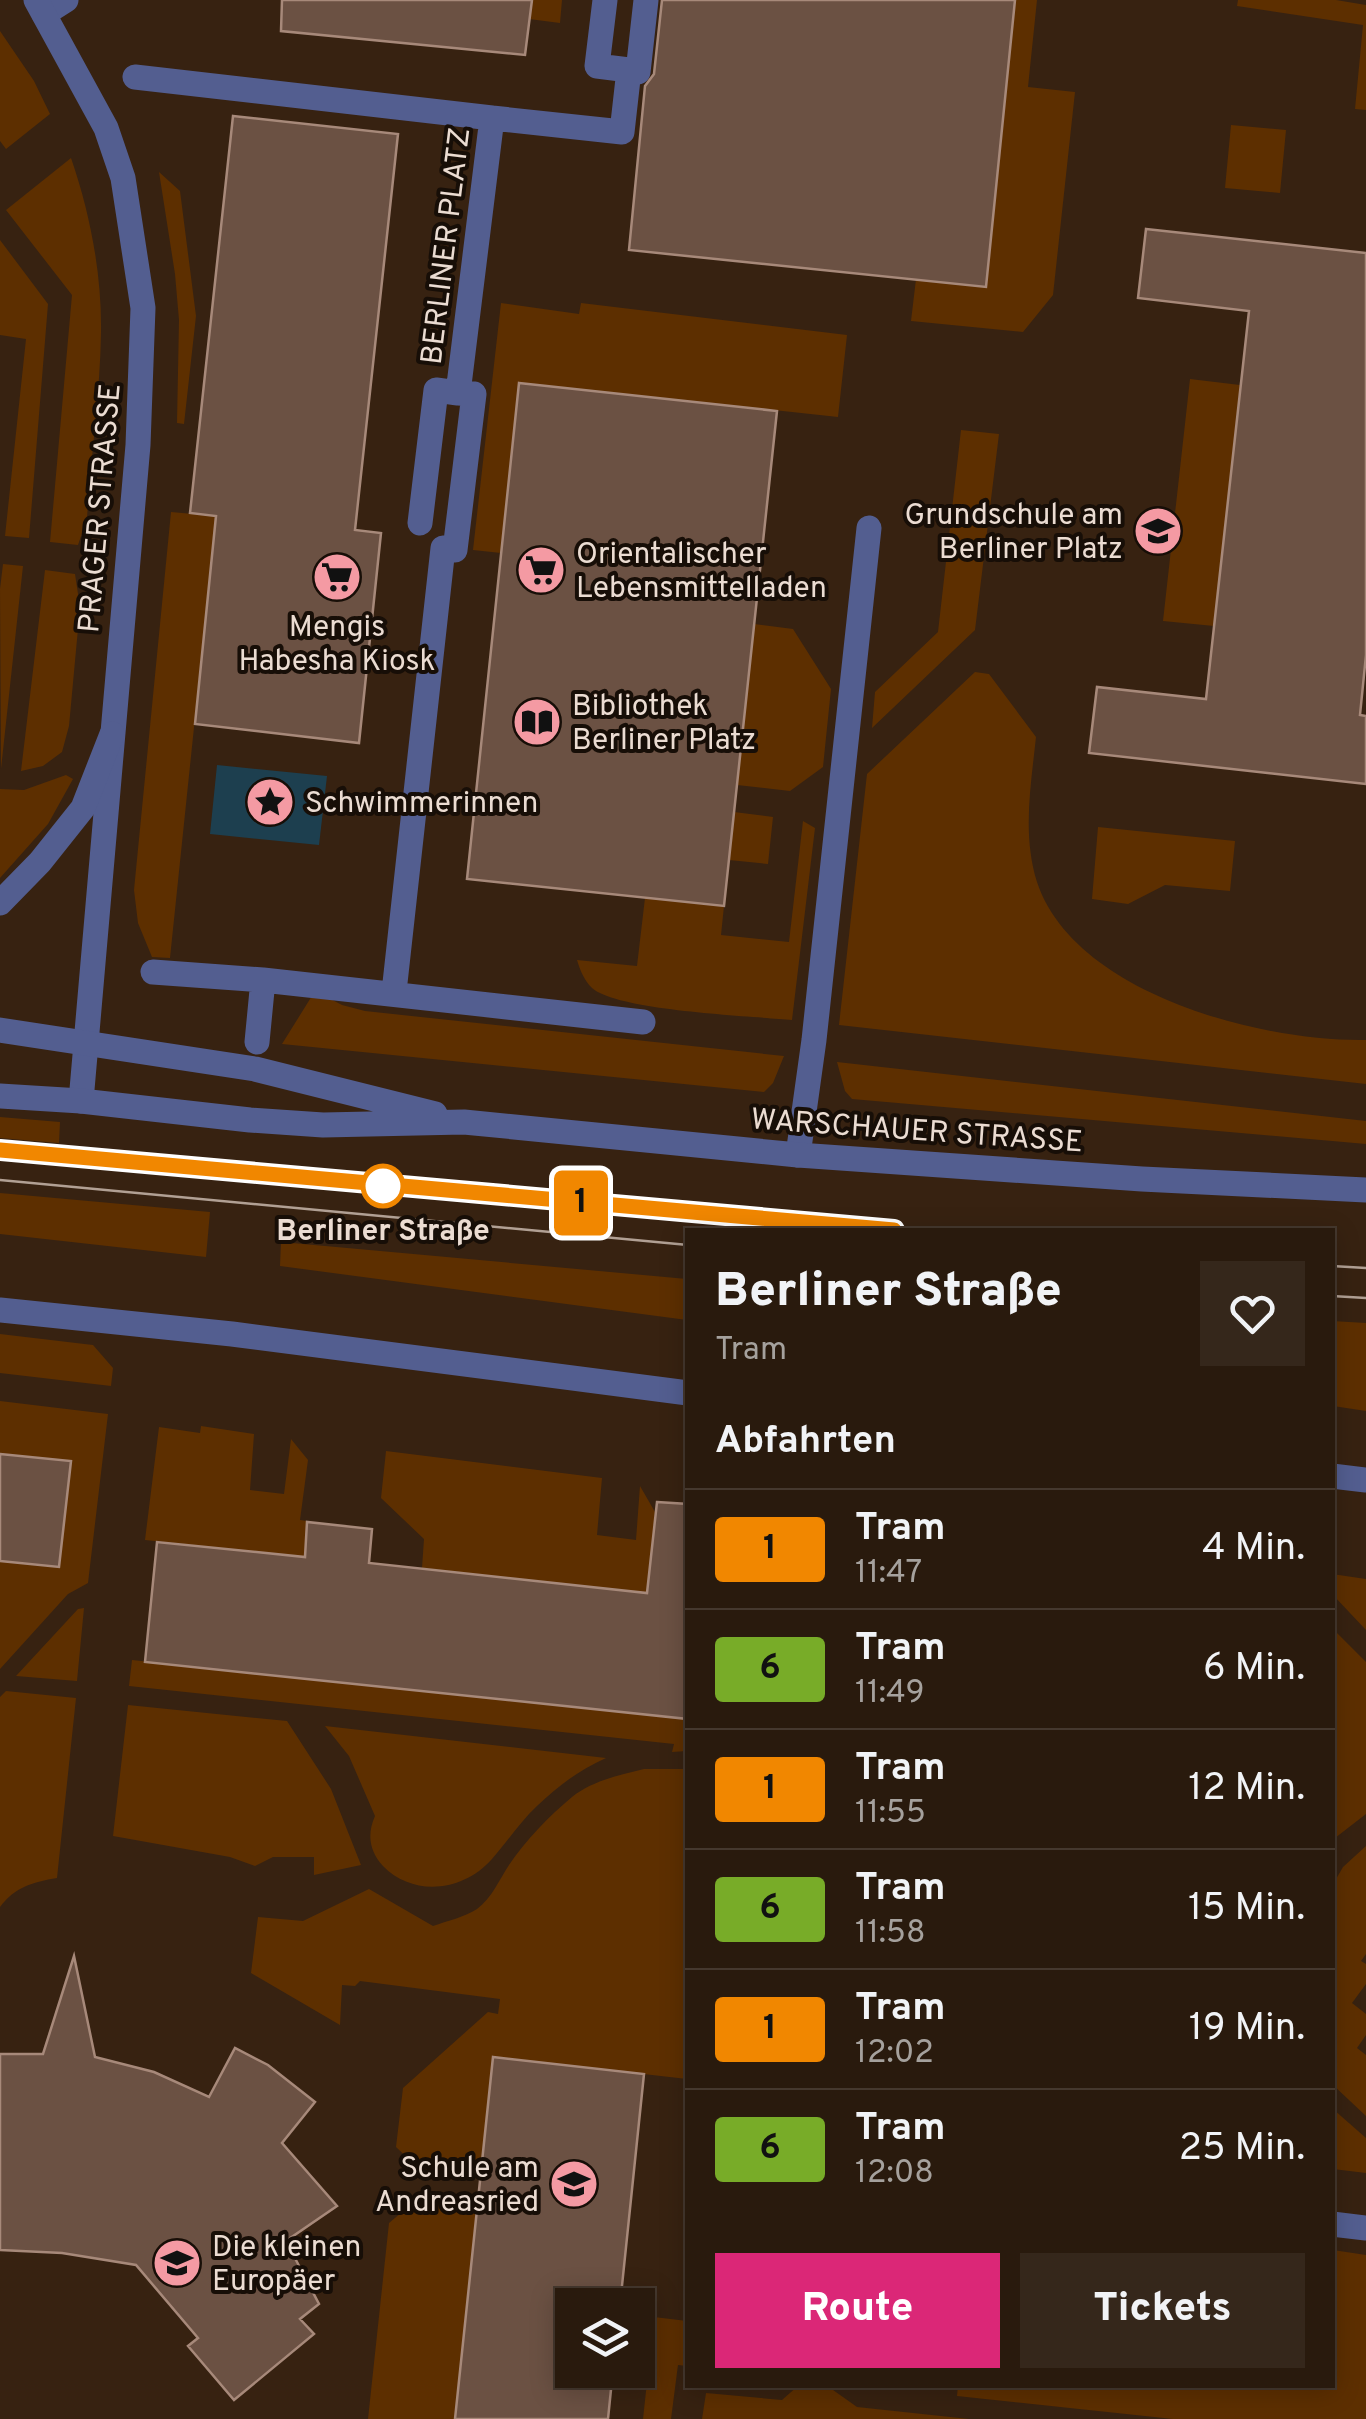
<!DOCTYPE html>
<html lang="de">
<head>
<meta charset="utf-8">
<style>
	:root { --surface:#291a0d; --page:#35271b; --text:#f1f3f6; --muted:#a5a19d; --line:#45382e; --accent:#db2777 }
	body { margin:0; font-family:Overpass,sans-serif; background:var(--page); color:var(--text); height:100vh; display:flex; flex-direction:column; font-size:38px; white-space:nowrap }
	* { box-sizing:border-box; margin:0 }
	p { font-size:32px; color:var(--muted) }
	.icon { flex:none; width:55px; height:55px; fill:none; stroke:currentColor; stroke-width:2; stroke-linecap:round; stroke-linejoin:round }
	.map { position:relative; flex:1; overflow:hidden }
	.panel { position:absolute; left:685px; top:1228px; width:650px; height:1160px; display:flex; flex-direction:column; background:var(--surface); border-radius:0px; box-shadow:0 5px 25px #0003,0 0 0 2px var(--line) }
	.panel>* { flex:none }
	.badge { padding:0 20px; border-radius:8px; font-size:35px; line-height:65px }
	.buttons { position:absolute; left:555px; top:2288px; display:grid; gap:20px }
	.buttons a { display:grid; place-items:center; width:100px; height:100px; border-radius:0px; background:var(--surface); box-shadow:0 5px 25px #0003,0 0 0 2px var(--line); font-size:50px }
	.map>.badge { position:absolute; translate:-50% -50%; box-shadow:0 0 0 5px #fff }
	h2 { padding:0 30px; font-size:38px; line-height:90px }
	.round { display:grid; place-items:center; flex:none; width:105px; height:105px; border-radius:0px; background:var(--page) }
	.head { display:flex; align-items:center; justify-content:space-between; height:170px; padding:0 30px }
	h1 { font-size:48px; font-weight:800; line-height:75px }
	.action { display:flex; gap:20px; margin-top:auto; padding:20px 30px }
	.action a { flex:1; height:115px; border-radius:0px; background:var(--accent); color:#fff; font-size:40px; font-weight:800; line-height:115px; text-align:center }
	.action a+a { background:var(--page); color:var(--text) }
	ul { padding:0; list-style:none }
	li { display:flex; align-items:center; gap:30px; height:120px; padding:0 30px; border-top:2px solid var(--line) }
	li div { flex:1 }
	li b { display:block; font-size:38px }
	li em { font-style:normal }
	li .badge { min-width:110px; font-weight:700; text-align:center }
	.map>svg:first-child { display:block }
</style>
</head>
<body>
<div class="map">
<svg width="1366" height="2419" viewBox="0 0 1366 2419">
	<rect width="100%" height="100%" fill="#372211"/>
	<path fill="#5d2f00" d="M532,0H562L560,23L529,19Z
		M1015,0H1037L1028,87L1075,92L1053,295L1023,332L911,321L916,279Z
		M1238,0H1336L1366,5V110L1355,109L1363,25L1237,6Z
		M0,31L34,81L50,114L6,149L0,141Z
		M1231,125L1286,130L1280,193L1225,188Z
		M71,158C90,213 102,274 101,333C100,394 91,456 87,518L78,545L50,542L72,295L6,210Z
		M159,172L180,191L196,316L184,424L177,423L179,320L175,274Z
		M0,240L48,304L29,538L5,536L26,339L0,335Z
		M501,303L579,314L581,303L847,335L838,417L520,383L501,553L473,550Z
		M1190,379L1240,385L1214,626L1163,621Z
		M961,430L999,434L975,630L872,728L875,692L938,632Z
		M171,512L216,516L170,958L152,957L138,923L134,890Z
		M3,564L23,566L1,769L0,589Z
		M45,570L75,574L80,607L69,726L62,752L43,766L21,771Z
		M754,624L793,629L831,689L823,767L790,791L737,785Z
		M975,672L989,674L1036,737C1031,785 1022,834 1037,882C1074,994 1262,1042 1366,1040V1084L839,1025L867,774Z
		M66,775L73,779L48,824L0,878V789L24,790Z
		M734,812L773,817L768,864L729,860Z
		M803,821L815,828L792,1020C751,1016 618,1011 592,988C584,980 580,970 577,960L637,966L645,898L724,906L721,935L789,942Z
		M1098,827L1235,841L1230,891L1165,885L1128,904L1092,899Z
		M315,991L342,1005L365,1011L784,1056L773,1083L764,1092L282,1044Z
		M837,1062L1366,1121V1144L852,1099L845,1091Z
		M0,1117L60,1122L59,1143L0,1138Z
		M0,1193L210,1212L206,1257L0,1234Z
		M281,1242L687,1279V1320L280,1266Z
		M1332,1321L1366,1323V1411L1333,1406Z
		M0,1334L93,1345L113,1368L111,1386L0,1373Z
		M0,1401L108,1414L88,1583L68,1594L0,1669V1561L59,1567L71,1461L0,1454Z
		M201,1426L254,1434L250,1490L284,1494L291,1439L308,1460L300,1520L307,1521L305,1557L145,1540L159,1427L200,1433Z
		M386,1451L602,1478L597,1535L636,1540L640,1486L655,1512L647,1593L422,1568L424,1539L381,1498Z
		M1332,1574L1366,1579V1630L1333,1595Z
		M84,1608L77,1681L16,1676L78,1609Z
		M1332,1628L1366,1662V1814L1335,1838H1332Z
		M132,1660L679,1718L687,1719V1751L672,1752L674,1744L129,1686Z
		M6,1691L76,1698L57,1878C33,1882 15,1887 0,1907V1697Z
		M128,1705L287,1721L331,1789L361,1865L314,1875V1857H273L255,1866L230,1857L113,1836Z
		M325,1726L606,1758C579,1770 558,1786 537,1806C520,1822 507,1842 492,1859C463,1892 413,1897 383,1866C369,1851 367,1834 375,1816L349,1756Z
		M644,1769H687V2079L494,2057L481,2177L421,2171L396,2147L403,2088L488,2012L498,2014L500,1999L360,1981L355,1986L342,1985L340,2025L251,1973L258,1917L303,1921L369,1889L433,1926C447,1921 465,1917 477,1909C492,1898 499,1880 509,1865C525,1841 549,1816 572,1797C592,1781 619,1775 644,1769Z
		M1366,1846V1954L1361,1961L1366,1964V1984L1352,2003L1366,2014V2035L1357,2048L1366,2055V2116L1333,2085L1332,1886L1343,1867Z
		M1333,2109L1366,2138V2173L1333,2169Z
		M414,2202L477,2209L455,2419H368L389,2223Z
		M1333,2250L1366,2255V2419H1173L957,2396L958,2385H1332Z
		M654,2317L687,2321V2366L678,2365L671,2419H643Z
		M799,2385H826L857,2407L969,2419H702L706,2393L782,2400Z"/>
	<path fill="#1d3f4f" d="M217,765L327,776L319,845L210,834Z"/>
	<path fill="#6b5143" stroke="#a7897a" stroke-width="2.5" d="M282,0H532L525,55L281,31Z
		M662,0H1015L986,287L629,250L645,86L654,74Z
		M233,116L398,134L355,530L381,533L359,743L195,724L216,516L190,513Z
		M1146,229L1366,253V655L1360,715L1366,716V784L1089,753L1097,687L1206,699L1249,311L1138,298Z
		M519,383L777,411L724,906L467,879Z
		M0,1454L71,1461L59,1567L0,1561Z
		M657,1502L688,1504V1719L145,1662L157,1542L305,1557L307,1522L372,1529L369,1563L647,1593Z
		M74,1956L95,2057L154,2072L209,2097L235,2048L268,2065L315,2102L282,2143L337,2206L286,2241L319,2304L300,2319L314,2334L234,2400L188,2346L198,2338L136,2265L62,2253L0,2250V2054H43Z
		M493,2057L644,2074L620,2305H572V2370H613L608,2419H455Z"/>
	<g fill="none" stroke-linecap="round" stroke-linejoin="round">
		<path stroke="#535e90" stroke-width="25" d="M44,14L66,0
			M798,1155L814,1040L869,528
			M1332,2224L1366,2228"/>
		<path stroke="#535e90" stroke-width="25" d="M605,0L597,66L629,70
			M135,77L492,118
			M420,523L436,390L458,393
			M153,972L263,980L257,1042
			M263,980L643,1022
			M394,992L443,548L455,550L474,394L458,393L492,118L622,132L629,70L638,72L646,0"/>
		<path stroke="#535e90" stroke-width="25" d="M36,0L106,128L123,178L143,308L138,445L81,1101
			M0,1310L232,1334L688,1393
			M1332,1476L1366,1480"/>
		<path stroke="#535e90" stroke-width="25" d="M0,903L40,862L83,808L112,734
			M0,1030L255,1069L435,1114
			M0,1096L81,1101L250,1120L323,1125L464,1122L798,1155L1142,1179L1366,1190"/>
		<path stroke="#b1a094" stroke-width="2.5" d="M0,1150L893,1230
			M0,1180L688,1245
			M1332,1266L1366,1268
			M1332,1296L1366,1298"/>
	</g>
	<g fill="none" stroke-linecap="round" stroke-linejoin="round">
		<g stroke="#fff" stroke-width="22">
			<path id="line" d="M0,1150L894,1230"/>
		</g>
		<use href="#line" stroke="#f18700" stroke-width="15"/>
	</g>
	<defs>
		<g id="school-disc" transform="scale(2.5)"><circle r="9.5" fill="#f49aa3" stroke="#170e07"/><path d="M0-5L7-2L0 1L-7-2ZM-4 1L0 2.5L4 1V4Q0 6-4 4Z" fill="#111"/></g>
		<g id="supermarket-disc" transform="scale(2.5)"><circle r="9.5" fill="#f49aa3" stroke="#170e07"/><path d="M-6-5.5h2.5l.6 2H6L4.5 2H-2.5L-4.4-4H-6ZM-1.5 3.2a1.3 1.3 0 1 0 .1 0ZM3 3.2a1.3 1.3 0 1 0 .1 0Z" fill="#111"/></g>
		<g id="library-disc" transform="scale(2.5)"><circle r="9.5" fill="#f49aa3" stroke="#170e07"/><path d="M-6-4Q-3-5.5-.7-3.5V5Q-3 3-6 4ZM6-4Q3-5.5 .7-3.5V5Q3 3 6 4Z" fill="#111"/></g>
		<g id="sight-disc" transform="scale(2.5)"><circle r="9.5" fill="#f49aa3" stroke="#170e07"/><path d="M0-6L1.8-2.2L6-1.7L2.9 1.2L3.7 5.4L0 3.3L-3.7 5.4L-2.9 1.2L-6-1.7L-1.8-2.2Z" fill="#111"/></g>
	</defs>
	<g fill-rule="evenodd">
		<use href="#school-disc" x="1158" y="531"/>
		<use href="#supermarket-disc" x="541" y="570"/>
		<use href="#supermarket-disc" x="337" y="577"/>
		<use href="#library-disc" x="537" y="722"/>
		<use href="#sight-disc" x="270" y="802"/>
		<use href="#school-disc" x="574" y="2184"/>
		<use href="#school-disc" x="177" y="2263"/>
	</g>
	<circle fill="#fff" stroke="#f18700" stroke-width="5" cx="383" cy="1186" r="20"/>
	<g text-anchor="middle" stroke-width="8" stroke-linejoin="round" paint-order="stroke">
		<g font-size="30" fill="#ebdcd2" stroke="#170e07">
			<text transform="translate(445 246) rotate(-83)" y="10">BERLINER PLATZ</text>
			<text transform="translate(99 508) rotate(-85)" y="10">PRAGER STRASSE</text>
			<text transform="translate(917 1130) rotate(4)" y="10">WARSCHAUER STRASSE</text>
		</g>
		<g font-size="30" fill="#ebdcd2" stroke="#170e07" text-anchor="start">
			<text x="1123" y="524" text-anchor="end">Grundschule am<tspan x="1123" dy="34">Berliner Platz</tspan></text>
			<text x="576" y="563">Orientalischer<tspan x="576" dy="34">Lebensmittelladen</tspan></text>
			<text x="337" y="636" text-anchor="middle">Mengis<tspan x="337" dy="34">Habesha Kiosk</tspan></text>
			<text x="572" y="715">Bibliothek<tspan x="572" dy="34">Berliner Platz</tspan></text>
			<text x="305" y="812">Schwimmerinnen</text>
			<text x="539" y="2177" text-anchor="end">Schule am<tspan x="539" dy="34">Andreasried</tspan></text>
			<text x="212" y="2256">Die kleinen<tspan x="212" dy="34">Europäer</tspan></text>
		</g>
		<g font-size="30" font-weight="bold" fill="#ebdcd2" stroke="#170e07">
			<text x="383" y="1240">Berliner Straße</text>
		</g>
	</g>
</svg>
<div class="buttons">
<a><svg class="icon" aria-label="layers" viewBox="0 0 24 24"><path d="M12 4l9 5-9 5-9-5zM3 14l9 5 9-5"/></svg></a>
</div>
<b class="badge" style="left:581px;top:1203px;background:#f18700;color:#111">1</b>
<section class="panel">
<div class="head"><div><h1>Berliner Straße</h1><p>Tram</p></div><a class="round"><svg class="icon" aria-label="heart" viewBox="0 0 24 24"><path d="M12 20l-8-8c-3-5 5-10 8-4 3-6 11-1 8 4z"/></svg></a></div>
<h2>Abfahrten</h2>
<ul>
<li><span class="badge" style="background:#f18700;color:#111">1</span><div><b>Tram</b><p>11:47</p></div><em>4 Min.</em></li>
<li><span class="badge" style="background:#78ac28;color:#111">6</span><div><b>Tram</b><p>11:49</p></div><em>6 Min.</em></li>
<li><span class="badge" style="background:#f18700;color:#111">1</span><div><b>Tram</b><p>11:55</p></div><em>12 Min.</em></li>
<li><span class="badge" style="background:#78ac28;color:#111">6</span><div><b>Tram</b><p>11:58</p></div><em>15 Min.</em></li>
<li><span class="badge" style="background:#f18700;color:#111">1</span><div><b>Tram</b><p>12:02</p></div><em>19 Min.</em></li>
<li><span class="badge" style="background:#78ac28;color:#111">6</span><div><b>Tram</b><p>12:08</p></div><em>25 Min.</em></li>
</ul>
<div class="action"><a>Route</a><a>Tickets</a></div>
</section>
</div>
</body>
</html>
